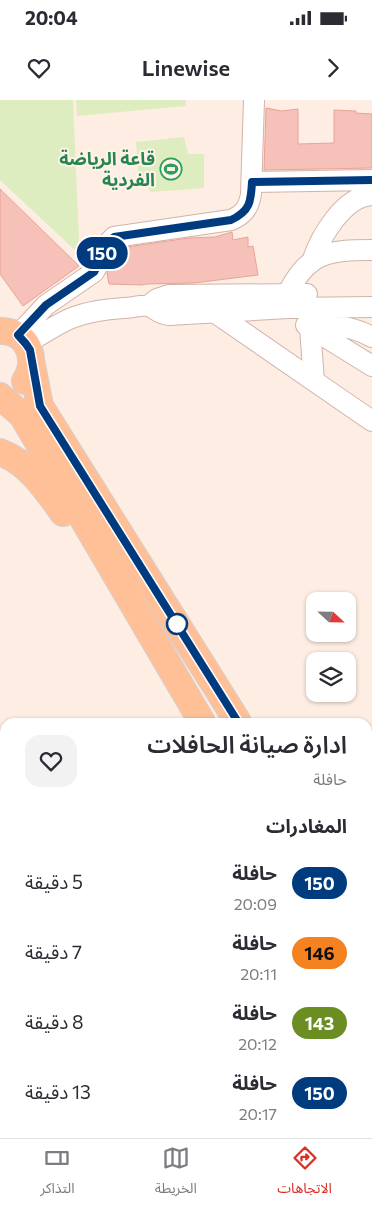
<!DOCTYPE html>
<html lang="ar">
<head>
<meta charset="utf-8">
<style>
	:root { --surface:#fff; --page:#f2f2f3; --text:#2b2b33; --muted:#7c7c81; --line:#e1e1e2; --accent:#d93025 }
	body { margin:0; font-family:Commissioner,"Noto Sans Arabic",sans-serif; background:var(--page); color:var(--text); direction:rtl; height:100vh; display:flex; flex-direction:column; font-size:19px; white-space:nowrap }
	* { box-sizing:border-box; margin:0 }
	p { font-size:16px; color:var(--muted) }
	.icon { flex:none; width:28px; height:28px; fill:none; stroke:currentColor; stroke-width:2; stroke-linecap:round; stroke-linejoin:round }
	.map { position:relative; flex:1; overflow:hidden; direction:ltr }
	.side { position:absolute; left:0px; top:618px; width:372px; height:421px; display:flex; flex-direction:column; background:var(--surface); border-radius:15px 15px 0 0; box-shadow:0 1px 4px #0004; direction:rtl }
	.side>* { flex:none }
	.badge { padding:0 10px; border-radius:16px; font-size:18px; line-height:32px }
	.needle { width:32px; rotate:112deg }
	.buttons { position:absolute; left:306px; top:492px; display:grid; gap:10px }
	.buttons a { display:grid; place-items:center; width:50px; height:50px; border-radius:10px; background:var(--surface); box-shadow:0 1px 4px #0004; font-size:25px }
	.map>.badge { position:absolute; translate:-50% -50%; box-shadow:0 0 0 2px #fff }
	h2 { padding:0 25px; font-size:19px; line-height:45px }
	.round { display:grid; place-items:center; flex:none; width:52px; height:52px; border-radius:15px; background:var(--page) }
	.headline { display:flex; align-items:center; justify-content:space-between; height:85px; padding:0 25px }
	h1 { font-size:24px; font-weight:600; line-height:38px }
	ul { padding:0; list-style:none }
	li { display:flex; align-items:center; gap:15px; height:70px; padding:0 25px }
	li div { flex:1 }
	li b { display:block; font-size:19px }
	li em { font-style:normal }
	li .badge { min-width:55px; font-weight:700; text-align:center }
	.status { display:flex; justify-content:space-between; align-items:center; height:35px; padding:0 25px; background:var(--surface); direction:ltr }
	.status svg { height:14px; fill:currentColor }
	header { display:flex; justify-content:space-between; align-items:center; height:65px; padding:0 25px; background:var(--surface); font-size:22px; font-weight:600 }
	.dock { display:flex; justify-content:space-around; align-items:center; height:70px; border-top:1px solid var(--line); background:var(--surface); font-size:14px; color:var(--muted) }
	.dock a { display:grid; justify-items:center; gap:2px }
	.dock .selected { color:var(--accent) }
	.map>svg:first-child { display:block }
</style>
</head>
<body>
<div class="status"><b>20:04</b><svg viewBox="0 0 49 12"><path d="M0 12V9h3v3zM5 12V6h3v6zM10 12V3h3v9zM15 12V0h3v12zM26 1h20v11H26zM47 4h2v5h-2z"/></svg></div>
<header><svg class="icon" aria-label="forward" viewBox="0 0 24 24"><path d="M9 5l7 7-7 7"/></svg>Linewise<svg class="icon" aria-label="heart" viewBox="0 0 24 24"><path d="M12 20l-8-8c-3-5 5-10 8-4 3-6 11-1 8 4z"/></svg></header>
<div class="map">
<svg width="372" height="1038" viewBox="0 0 372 1038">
	<rect width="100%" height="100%" fill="#feede2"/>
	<path fill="#ddedc0" d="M0,0H73L79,140L77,152L0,80Z
		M76,0H186V6L77,16Z
		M184,37L188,54H204V88L151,92L146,85L139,84L136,42Z
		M58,1034H148L141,1038H53Z"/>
	<path fill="#f6c1b8" stroke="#eaa297" d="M266,8L282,11L298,9V44L334,43V10L356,11L355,13L372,14V68L264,70Z
		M0,89L79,166L23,206L0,174Z
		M232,132L233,140L248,137V147L253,146L258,175L194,183L147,184L141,185L109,184L107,173L114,154L120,148L189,138L215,137Z"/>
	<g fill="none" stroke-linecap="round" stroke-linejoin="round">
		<g stroke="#d2b3aa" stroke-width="22">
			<path id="minor" d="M252,82L372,80
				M312,162C320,137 343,97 372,95
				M287,195C307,152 329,150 372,150
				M148,206L157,199L169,195L307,194
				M214,212L372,321
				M306,225L372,266
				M18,235L46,205L94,172L100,161L103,148L114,137L231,120C243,115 249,108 251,94L254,0
				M26,244C65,219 78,211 124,208C131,208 141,205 148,206C155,208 158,214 169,215L288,208L372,207
				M314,281L310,228C333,224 352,226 372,237"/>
		</g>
		<g stroke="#d9cdcb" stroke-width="28">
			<path id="major" d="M0,231C28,230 39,260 25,281
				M32,265L40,306L238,622
				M0,296L22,315L202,622
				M0,352C29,363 46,389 63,413
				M368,853L372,862
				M368,918L372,926"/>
		</g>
		<g stroke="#d9cdcb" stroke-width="29">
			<path id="highway" d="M0,653L5,657
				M0,716L5,718
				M368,788L372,790
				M368,827L372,828
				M368,954L372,962"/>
		</g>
		<use href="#minor" stroke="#fff" stroke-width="20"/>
		<use href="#major" stroke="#ffc098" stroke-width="26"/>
		<use href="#highway" stroke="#fd9694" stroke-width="28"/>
	</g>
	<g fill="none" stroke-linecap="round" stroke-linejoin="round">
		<g stroke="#fff" stroke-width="11">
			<path id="line" d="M238,622L40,306L30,250L26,244L18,235L46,205L94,172L100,161L103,148L114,137L231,120C250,111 251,102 252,82L372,80"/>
		</g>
		<use href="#line" stroke="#003b80" stroke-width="8"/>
	</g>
	<defs>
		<g id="stadium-ring" transform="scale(1.125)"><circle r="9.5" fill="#fff2ea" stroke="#2e9e5b" stroke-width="1.5"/><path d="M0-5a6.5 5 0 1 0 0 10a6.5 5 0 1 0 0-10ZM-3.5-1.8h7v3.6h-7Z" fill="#2e9e5b"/></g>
	</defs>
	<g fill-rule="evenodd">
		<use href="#stadium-ring" x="171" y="69"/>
	</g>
	<circle fill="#fff" stroke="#003b80" stroke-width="2.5" cx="177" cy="524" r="10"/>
	<g text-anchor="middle" stroke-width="4" stroke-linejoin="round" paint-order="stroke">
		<g font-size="18" font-weight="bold" fill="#27864d" stroke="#fff2ea" text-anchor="end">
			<text x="155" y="65">قاعة الرياضة<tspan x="155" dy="21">الفردية</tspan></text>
		</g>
	</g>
</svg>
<div class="buttons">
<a><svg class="needle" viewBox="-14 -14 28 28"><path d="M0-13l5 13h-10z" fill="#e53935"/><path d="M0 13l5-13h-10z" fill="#7c7c81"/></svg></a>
<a><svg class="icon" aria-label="layers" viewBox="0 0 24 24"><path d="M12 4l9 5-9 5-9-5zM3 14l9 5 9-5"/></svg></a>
</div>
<b class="badge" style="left:102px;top:153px;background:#003b80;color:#fff">150</b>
<section class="side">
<div class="headline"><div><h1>ادارة صيانة الحافلات</h1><p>حافلة</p></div><a class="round"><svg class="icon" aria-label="heart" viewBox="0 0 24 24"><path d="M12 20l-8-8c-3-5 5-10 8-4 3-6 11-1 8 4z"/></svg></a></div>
<h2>المغادرات</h2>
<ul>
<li><span class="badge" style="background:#003b80;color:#fff">150</span><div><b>حافلة</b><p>20:09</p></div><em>5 دقيقة</em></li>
<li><span class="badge" style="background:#f58220;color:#111">146</span><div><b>حافلة</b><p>20:11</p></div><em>7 دقيقة</em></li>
<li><span class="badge" style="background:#6b8e23;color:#fff">143</span><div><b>حافلة</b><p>20:12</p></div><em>8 دقيقة</em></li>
<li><span class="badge" style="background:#003b80;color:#fff">150</span><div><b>حافلة</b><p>20:17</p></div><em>13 دقيقة</em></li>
</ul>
</section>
</div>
<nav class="dock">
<a class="selected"><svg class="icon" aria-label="directions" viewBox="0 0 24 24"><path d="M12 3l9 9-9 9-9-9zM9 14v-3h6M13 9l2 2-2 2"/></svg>الاتجاهات</a>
<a><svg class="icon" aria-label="map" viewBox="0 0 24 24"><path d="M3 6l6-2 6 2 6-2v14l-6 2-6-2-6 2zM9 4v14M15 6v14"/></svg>الخريطة</a>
<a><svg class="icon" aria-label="tickets" viewBox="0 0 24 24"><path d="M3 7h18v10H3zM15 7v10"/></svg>التذاكر</a>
</nav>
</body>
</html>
